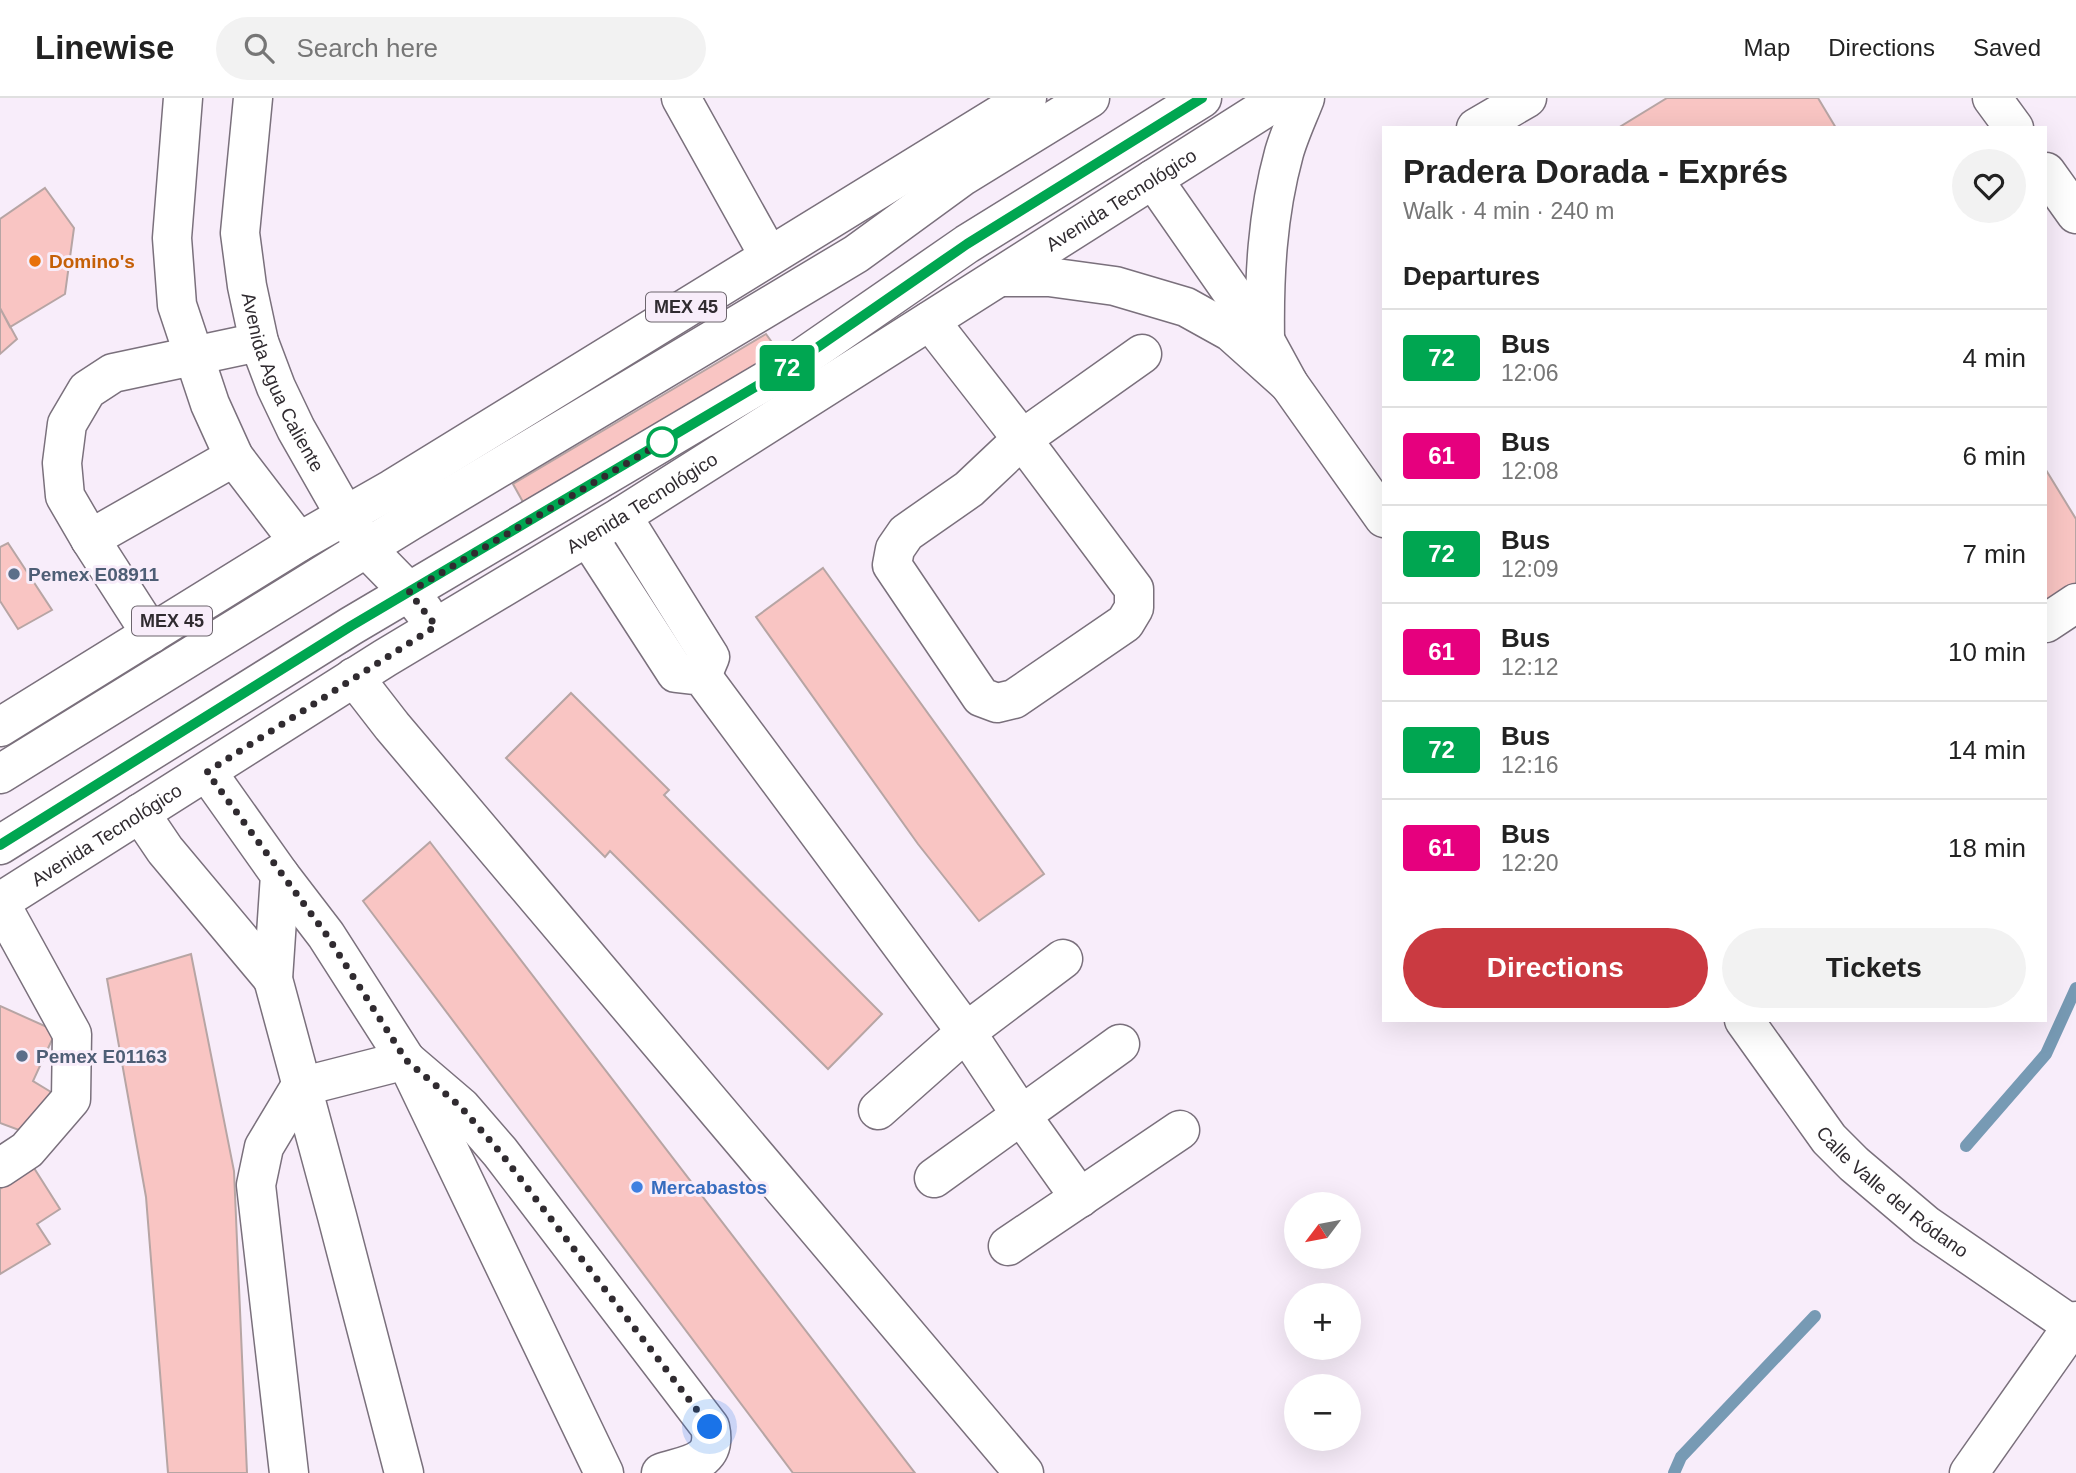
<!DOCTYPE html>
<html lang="en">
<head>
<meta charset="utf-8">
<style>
	:root { --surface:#fff; --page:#f2f2f2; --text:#222; --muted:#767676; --line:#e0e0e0; --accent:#ca3a41 }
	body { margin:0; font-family:Helvetica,sans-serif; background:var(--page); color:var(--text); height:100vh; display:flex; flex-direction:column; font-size:26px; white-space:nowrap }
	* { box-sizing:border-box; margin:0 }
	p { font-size:23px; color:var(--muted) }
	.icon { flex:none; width:38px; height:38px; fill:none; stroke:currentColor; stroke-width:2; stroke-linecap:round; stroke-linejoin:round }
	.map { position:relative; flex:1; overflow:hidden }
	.drawer { position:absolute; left:1382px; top:28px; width:665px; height:896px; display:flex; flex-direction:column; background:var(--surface); border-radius:0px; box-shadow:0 7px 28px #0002 }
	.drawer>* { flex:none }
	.badge { padding:0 14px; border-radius:5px; font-size:24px; line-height:46px }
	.needle { width:46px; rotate:238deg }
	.controls { position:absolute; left:1284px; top:1094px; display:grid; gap:14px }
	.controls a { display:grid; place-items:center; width:77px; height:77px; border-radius:50%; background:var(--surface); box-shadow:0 7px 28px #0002; font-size:35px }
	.you { position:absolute; width:35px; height:35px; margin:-18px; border:5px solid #fff; border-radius:50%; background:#1a73e8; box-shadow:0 0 0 10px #1a73e833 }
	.map>.badge { position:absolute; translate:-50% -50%; box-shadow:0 0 0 4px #fff }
	h2 { padding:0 21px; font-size:26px; line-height:63px }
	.round { display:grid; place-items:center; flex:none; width:74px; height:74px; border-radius:37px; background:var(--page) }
	.head { display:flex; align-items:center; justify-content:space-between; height:119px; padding:0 21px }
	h1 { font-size:33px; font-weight:600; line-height:52px }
	.primary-button { display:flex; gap:14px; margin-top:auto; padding:14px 21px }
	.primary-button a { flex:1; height:80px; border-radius:42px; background:var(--accent); color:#fff; font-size:28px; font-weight:600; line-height:80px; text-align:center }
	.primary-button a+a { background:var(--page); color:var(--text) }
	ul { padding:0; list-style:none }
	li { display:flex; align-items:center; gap:21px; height:98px; padding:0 21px; border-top:2px solid var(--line) }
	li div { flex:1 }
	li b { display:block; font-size:26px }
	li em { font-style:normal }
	li .badge { min-width:77px; font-weight:700; text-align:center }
	header { display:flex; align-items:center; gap:42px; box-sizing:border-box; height:98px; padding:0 35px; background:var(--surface); border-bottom:2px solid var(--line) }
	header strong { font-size:33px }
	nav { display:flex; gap:38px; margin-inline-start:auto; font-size:24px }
	.search { width:490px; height:63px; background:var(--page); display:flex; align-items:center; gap:18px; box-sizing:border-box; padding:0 24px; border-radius:38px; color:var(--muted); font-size:26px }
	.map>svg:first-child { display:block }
</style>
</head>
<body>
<header>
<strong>Linewise</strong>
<div class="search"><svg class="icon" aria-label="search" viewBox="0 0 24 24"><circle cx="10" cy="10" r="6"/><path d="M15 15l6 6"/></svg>Search here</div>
<nav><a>Map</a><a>Directions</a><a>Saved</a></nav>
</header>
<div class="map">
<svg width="2076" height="1375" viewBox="0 0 2076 1375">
	<rect width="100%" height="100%" fill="#f8edfa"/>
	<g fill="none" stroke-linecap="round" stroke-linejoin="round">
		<path stroke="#779ab4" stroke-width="12" d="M1966,1048L2046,956L2076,890
			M1674,1375L1681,1359L1815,1218"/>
	</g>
	<path fill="#f9c5c3" stroke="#b7a5a4" stroke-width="2" d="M1667,0H1818L1836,30H1618Z
		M45,90L74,130L65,196L10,229L0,210V121Z
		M0,210L17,241L0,256Z
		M766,236L781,257L528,413L513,386Z
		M2046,372L2076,421V490L2046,508Z
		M8,445L52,512L18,531L0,503V449Z
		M823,470L1044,776L979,823L918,746L756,519Z
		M571,595L669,692L664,697L882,916L828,971L610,753L605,759L506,660Z
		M430,744L915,1375H793L363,803Z
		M191,856L234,1073L247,1375H168L146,1099L107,881Z
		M0,908L56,933L33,983L51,994L27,1035L0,1025Z
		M34,1070L60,1111L37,1126L50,1146L0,1176V1091Z"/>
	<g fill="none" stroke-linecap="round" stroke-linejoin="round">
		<g stroke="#7a707c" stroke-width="41">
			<g id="minor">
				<path d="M183,0L172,140L177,207L210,306L234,359L299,444"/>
				<path id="s1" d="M253,0L240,135L247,188L259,244L276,289L296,331L345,417L366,450L409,494L424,513"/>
				<path d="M681,0L769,158"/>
				<path d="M1992,0L2014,30"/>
				<path d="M1476,30L1527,0"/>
				<path d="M2046,74L2076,116"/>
				<path d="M1153,81L1265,242L1289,286L1384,420"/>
				<path d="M930,223L1022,341L1142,256"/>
				<path d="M1022,341L1134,491V510L1125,525L1014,601L997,605L981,599L892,467L895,451L906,435L969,391Z"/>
				<path d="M622,418L710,559L702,578"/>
				<path d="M588,439L676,575L702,578L966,934L1021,1017L1080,1100"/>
				<path d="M90,441L234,359"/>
				<path d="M2046,525L2076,505"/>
				<path d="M151,536L90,441L65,398L62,365L67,326L87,292L113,275L259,244"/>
				<path d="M354,579L392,628L1024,1375"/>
				<path d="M207,674L280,777L273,881L337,1118L404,1375"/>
				<path d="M0,676L410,423L856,156L963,78L1090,0"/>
				<path d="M140,715L165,752L273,881"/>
				<path d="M0,747L351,528L789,269L967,146L1202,0"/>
				<path d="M280,777L326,837L406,962L604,1375"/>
				<path d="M0,805L72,936L71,1001L27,1052L0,1070"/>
				<path id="s2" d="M1744,922L1829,1041L1854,1066L1926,1127L2076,1230"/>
				<path d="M878,1012L966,934L1063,861"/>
				<path d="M934,1080L1120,946"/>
				<path d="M1008,1148L1180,1032"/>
				<path d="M289,1375L256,1087L264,1049L300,989L406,962L461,1009L500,1054L710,1329C718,1365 688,1366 661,1375"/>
				<path d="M1969,1375L2076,1223"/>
			</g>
		</g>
		<g stroke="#7a707c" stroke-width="41">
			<g id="major">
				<path d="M999,179H1049L1115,188L1186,209L1231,234L1289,286"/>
				<path d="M1265,242C1264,179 1267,117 1284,55C1289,37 1298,18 1305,0"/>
				<path d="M0,629L299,444L392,391L1027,0"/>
				<path id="s3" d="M0,804L385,560L622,418L1281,0"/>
			</g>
		</g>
		<use href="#minor" stroke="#fff" stroke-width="38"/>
		<use href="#major" stroke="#fff" stroke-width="38"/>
	</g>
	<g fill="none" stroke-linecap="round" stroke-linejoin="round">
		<g stroke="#fff" stroke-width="16">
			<path id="line" d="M0,747L351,528L789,269L967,146L1202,0"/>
		</g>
		<use href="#line" stroke="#00a651" stroke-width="10"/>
		<path stroke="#302b30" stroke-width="7" stroke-dasharray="0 12.6" d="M662,344L666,342L409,494L436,528L207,674L326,836L406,962L461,1009L500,1054L710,1329"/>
	</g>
	<circle fill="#e8710a" stroke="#f8edfa" stroke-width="2.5" cx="35" cy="163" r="7"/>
	<circle fill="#fff" stroke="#00a651" stroke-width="3.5" cx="662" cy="344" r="14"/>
	<g fill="#5c6f8a" stroke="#f8edfa" stroke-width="2.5">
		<circle cx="14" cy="476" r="7"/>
		<circle cx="22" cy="958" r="7"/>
	</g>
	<circle fill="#3f7fe0" stroke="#f8edfa" stroke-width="2.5" cx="637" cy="1089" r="7"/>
	<g text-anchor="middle" stroke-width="6" stroke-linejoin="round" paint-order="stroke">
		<g fill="#f8edfa" stroke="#6c656d" stroke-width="2">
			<rect x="646" y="194.5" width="80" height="29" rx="5"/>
			<rect x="132" y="508.5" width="80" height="29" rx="5"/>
		</g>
		<g font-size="18" font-weight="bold" fill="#302b30">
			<text x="686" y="215">MEX 45</text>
			<text x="172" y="529">MEX 45</text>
		</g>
		<g font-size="19" fill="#302b30" stroke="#f8edfa">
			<text dy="7" stroke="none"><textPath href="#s3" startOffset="1323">Avenida Tecnológico</textPath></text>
			<text dy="7" stroke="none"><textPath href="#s1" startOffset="292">Avenida Agua Caliente</textPath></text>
			<text dy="7" stroke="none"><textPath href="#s3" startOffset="756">Avenida Tecnológico</textPath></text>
			<text dy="7" stroke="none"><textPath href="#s3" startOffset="126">Avenida Tecnológico</textPath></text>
			<text dy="7" stroke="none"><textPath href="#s2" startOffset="229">Calle Valle del Ródano</textPath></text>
		</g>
		<g font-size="19" font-weight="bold" fill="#c56008" stroke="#f8edfa" text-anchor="start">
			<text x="49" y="170">Domino's</text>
		</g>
		<g font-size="19" font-weight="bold" fill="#4e5e75" stroke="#f8edfa" text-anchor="start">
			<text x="28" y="483">Pemex E08911</text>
			<text x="36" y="965">Pemex E01163</text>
		</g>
		<g font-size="19" font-weight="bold" fill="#366cbe" stroke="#f8edfa" text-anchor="start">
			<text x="651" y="1096">Mercabastos</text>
		</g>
	</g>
</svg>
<div class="controls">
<a><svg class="needle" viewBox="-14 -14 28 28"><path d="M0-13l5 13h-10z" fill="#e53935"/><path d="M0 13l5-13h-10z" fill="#767676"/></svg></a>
<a>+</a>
<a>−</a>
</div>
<div class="you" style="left:710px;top:1329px"></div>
<b class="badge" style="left:787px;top:270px;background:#00a651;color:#fff">72</b>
<section class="drawer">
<div class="head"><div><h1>Pradera Dorada - Exprés</h1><p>Walk · 4 min · 240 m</p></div><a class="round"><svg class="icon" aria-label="heart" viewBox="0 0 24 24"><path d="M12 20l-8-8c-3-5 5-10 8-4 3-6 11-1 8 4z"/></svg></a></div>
<h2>Departures</h2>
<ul>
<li><span class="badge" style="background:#00a651;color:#fff">72</span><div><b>Bus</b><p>12:06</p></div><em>4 min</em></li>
<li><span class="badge" style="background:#e6007e;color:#fff">61</span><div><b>Bus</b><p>12:08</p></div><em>6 min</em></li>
<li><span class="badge" style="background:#00a651;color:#fff">72</span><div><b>Bus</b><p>12:09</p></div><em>7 min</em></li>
<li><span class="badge" style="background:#e6007e;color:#fff">61</span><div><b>Bus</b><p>12:12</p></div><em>10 min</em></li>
<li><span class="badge" style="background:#00a651;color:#fff">72</span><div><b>Bus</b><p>12:16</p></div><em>14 min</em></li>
<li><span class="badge" style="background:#e6007e;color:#fff">61</span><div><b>Bus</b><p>12:20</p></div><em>18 min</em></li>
</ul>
<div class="primary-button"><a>Directions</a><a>Tickets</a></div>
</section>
</div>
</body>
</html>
